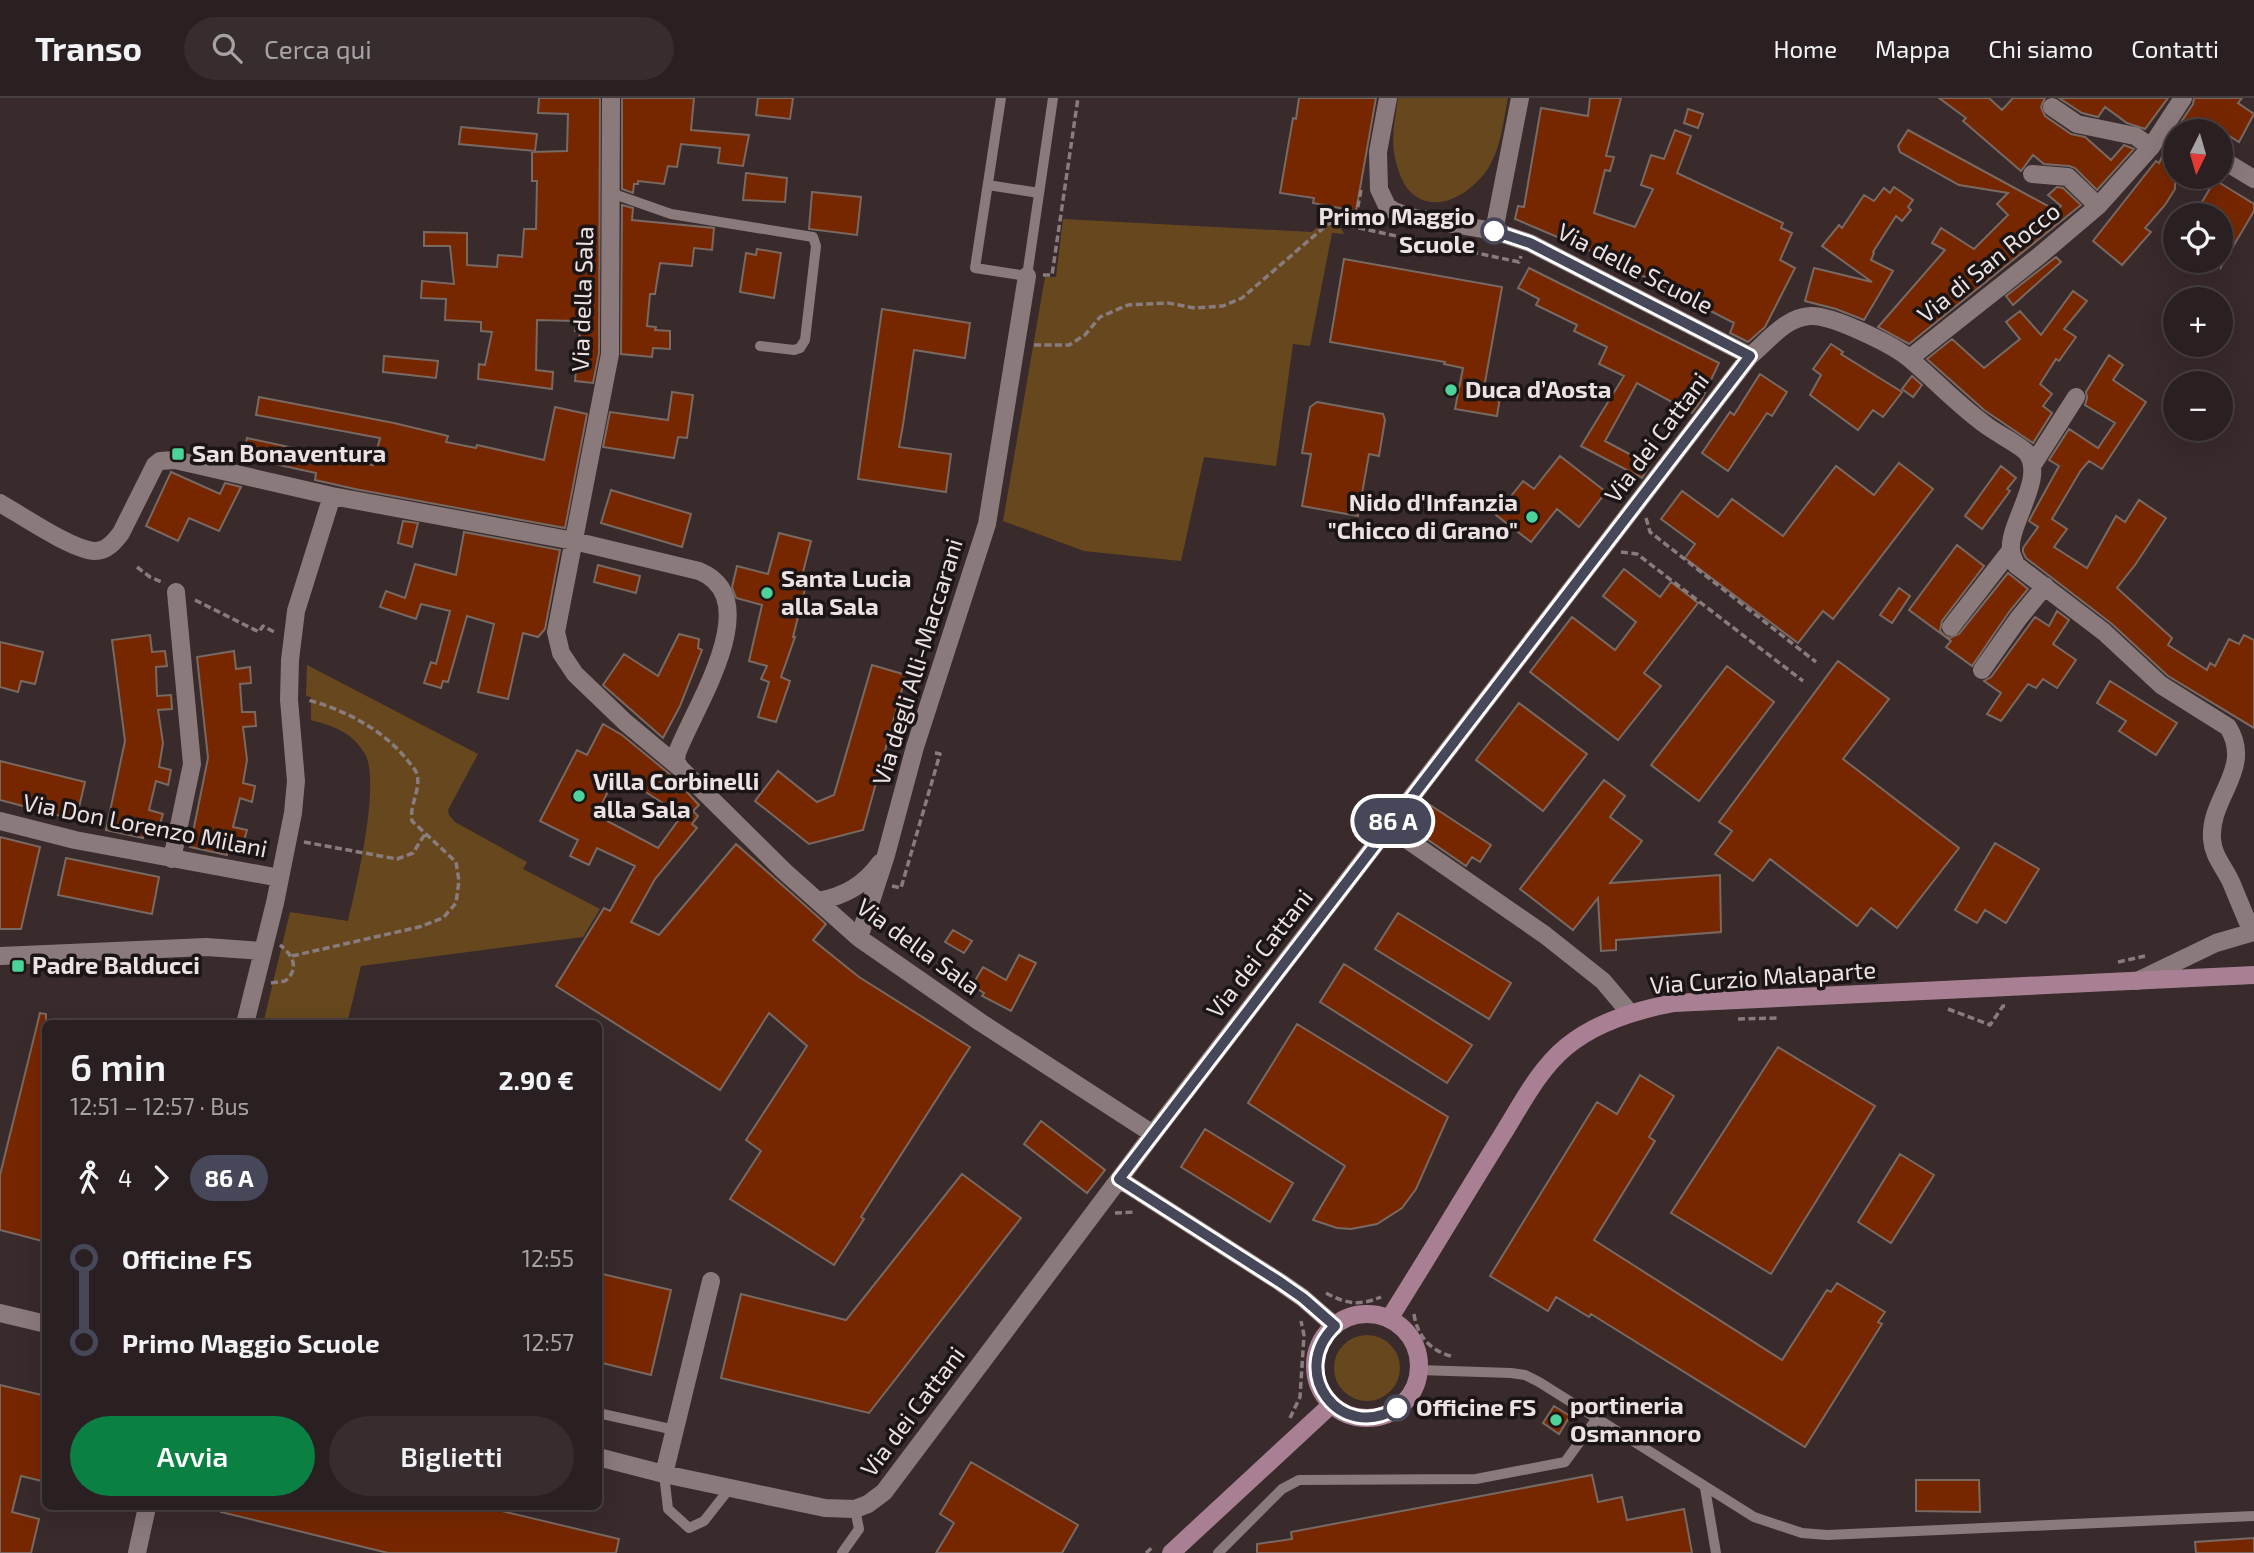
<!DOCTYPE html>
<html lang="it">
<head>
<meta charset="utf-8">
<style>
	:root { --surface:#2b2021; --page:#372d2e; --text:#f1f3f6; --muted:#a6a3a5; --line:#473e3f; --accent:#0b8043 }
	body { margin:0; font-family:"Exo 2",sans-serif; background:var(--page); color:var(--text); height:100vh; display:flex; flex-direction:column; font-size:26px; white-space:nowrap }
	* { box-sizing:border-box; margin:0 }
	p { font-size:23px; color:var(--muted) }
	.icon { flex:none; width:38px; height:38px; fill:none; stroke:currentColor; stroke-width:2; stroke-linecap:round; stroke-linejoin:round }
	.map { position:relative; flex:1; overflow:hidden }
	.side { position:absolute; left:42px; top:922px; width:560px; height:490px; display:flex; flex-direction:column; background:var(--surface); border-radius:10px; box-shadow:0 7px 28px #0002,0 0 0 2px var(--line) }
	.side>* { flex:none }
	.badge { padding:0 14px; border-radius:23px; font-size:24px; line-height:46px }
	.needle { width:46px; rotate:185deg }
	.fabs { position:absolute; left:2163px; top:21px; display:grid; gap:14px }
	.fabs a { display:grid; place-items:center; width:70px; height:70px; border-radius:50%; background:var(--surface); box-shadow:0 7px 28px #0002,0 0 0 2px var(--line); font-size:35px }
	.map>.badge { position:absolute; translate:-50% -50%; box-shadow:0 0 0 4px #fff }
	.legs { display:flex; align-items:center; gap:10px; height:77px; padding:0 28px; font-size:23px }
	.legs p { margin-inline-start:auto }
	.overview { display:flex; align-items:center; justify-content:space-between; height:119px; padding:0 28px }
	h1 { font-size:38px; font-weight:600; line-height:52px }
	.action { display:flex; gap:14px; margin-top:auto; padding:14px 28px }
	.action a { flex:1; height:80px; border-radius:42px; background:var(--accent); color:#fff; font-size:28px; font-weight:600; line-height:80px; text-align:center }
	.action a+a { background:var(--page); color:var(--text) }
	ul { padding:0 28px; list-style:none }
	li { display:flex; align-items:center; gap:24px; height:84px; font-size:26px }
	li i { display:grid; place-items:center; width:10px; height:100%; margin:0 9px; background:currentColor }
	li i::after { content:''; width:18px; height:18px; margin:-9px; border:5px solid; border-radius:50%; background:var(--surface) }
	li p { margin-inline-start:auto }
	li:first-child i { background:linear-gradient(#0000 50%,currentColor 0) }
	li:last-child i { background:linear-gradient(currentColor 50%,#0000 0) }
	header { display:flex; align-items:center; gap:42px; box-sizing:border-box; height:98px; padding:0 35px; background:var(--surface); border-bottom:2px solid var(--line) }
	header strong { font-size:33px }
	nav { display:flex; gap:38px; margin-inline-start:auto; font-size:24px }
	.search { width:490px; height:63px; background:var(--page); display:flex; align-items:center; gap:18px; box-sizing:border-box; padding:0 24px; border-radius:38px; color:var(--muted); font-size:26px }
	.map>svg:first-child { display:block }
</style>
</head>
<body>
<header>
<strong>Transo</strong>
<div class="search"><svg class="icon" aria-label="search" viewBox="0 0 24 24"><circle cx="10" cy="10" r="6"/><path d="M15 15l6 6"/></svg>Cerca qui</div>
<nav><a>Home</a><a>Mappa</a><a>Chi siamo</a><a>Contatti</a></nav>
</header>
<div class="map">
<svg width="2254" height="1455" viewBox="0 0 2254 1455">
	<rect width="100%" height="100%" fill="#392a2c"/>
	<path fill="#67481e" d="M1398,0H1508C1503,24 1501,51 1487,72C1472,94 1439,116 1414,97C1404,90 1399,75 1396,64C1390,43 1395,21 1398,0Z
		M1063,121L1312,134L1322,125L1336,121L1344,136L1332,135L1310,248L1293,246L1276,368L1204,359L1181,463L1084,453L1003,423L1045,179H1056Z
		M307,567L478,656L448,712L449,717L455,724L527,764L523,771L600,811L583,839L361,868L347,926H263L290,814L348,823C356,789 381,685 365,656C353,635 334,628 311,622V599L306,598Z
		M1334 1270a33 33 0 1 1 66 0a33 33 0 1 1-66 0Z"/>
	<path fill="#762700" stroke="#786963" stroke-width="2" fill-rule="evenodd" d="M539,0H600L599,255L593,285L575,283L580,233H575L576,223L537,222L536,272L553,274L552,291L478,281L479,266L485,267L492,234L481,233V224L445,222L446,201L421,200L422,183L454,186L450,148H424V134L467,135V167L497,169L498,157L522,159L524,131H536L537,83H532V54L567,53L568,16L538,15Z
		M622,0H694L691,32L749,37L743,68L718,65L720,50L681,46L677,69L668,68L664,86L638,83V86H634L633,95L622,91Z
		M758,0H793L790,21L756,17Z
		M1299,0H1376L1356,113L1313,105L1314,100L1280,95L1293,20L1296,21Z
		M1590,0H1621L1606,58L1614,59L1610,73L1605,72L1594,115L1635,129L1653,91L1641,87L1651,57L1664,61L1675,32L1691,38L1677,75L1783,125L1781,130L1792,135L1780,162L1795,170L1765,229L1748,244L1730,235L1734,225L1612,162L1515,121L1518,108L1524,109L1541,10L1588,18Z
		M1939,0H1989L2002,12L2013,0H2045L2041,9L2045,18L2071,36L2085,39L2111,62L2124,47L2134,51L2097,92L2075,70L2069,68L2044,66L2033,57L2021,73L1963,23L1966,20Z
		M2059,0H2168L2145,31L2127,25L2105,9L2098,19L2082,15Z
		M2194,0H2242L2238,5L2254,16L2239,44L2215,29L2214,31L2202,25L2196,33H2175V91L2165,107L2145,130L2151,134L2122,167L2093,143L2156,63L2159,65L2175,33L2193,6Z
		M1688,11L1703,16L1698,30L1684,25Z
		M461,29L537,36L535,53L459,46Z
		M1908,32L2057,113L2061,108L2048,97L2057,89L2063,90L2081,107L1909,246L1878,229L1945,152L1932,145L1941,130L1974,151L2008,117L1997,106L2008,95L1959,87L1900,54L1898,48Z
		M746,75L787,80L785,104L743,102Z
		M2215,82L2254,106V113L2221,169V117H2213L2199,109Z
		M1894,89L1913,102L1908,109L1911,112L1902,123L1896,118L1873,154L1874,155L1871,162L1893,173L1864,222L1836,211L1805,203L1814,170L1872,184L1822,148L1839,127L1842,130L1864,97L1874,103L1884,90L1890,95Z
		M812,94L861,99L857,137L809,131Z
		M622,107L633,110L632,122L714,130L712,152L694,150L692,168L660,165L655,196H650L647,228L656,229L655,232L670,233V251L653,250L652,259L621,256Z
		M757,151L781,155L774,200L740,194L746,155L756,157Z
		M2056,159L2061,164L2013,207L2006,198Z
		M1344,161L1502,189L1484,290L1501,293L1497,318L1455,311L1463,270L1444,266L1445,264L1330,244Z
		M1529,170L1719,265L1701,303L1692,315L1637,285L1605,343L1650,367L1642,380L1581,348L1624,278L1599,266L1607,249L1574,233L1577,227L1536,207L1539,201L1518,190Z
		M2073,193L2087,203L2064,231L2076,239L2059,263L2056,261L2040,286L2052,296L2043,308L2052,315L2033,345L1984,312L1927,261L1952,241L1984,270L2020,241L2006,224L2020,213L2041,237Z
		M882,211L970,225L965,260L914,252L903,327L899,349L951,356L946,394L858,381Z
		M1831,246L1843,254L1841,256L1902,294L1883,319L1873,312L1858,332L1810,297L1821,277L1813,271Z
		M2109,257L2123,267L2113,282L2146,304L2102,371L2089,363L2081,372L2052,421L2067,431L2054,449L2087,470L2116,418L2125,424L2139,402L2166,420L2135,467L2117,490L2172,540L2168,547L2207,572L2210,565L2215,568L2229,541L2239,546L2244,537L2254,542V630L2168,578L2112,526L2026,460L2023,454V450L2038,429L2029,423L2032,417L2059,368L2049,362L2069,331L2098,350L2115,325L2085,307L2087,300L2086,294Z
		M384,258L438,263L436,280L383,274Z
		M1760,276L1787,294L1772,318L1767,315L1728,373L1702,355L1730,314L1734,317Z
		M1912,278L1922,287L1913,299L1902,291Z
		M672,294L693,297L687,340L678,339L674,360L603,349L610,314L668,322Z
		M259,299L394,325L448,338L446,344L476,350L477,347L544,362L555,309L587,316L565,430L355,391L315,382L316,375L243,359L247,340L373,367L380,340L256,317Z
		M1317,304L1383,316L1385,322L1379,358L1369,356L1358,418L1302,408L1311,356L1302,355L1310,309Z
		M1560,358L1606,394L1579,429L1557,411L1531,444L1496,417L1523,383L1534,391Z
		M1899,365L1933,391L1833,521L1823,513L1798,545L1685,460L1695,446L1661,421L1682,393L1718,419L1732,401L1783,438L1836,368L1874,397Z
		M2001,368L2016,380L2007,391L2010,393L1982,431L1965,418Z
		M171,374L220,396L225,385L241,389L219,433L189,420L178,443L146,428Z
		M611,392L691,416L682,449L601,425Z
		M403,423L418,425L412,449L398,445Z
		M464,434L560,452L545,531L538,539L523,535L508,601L478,594L494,526L467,518L448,584L443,583L441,590L424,585L431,564L436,566L450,513L421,506L416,521L380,509L386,493L405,500L415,466L456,477Z
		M779,435L811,443L802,478L808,479L793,539H795L781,579L790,583L776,624L758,619L769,584L761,581L767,568L749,563L762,507L736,500L732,489L737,468L768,476Z
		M1957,447L1984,468L1942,523L1940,533L1945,538L1950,540L1959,536L2008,475L2028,491L2009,514L1972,568L1946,549L1951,543L1909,512Z
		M598,467L640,478L636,495L594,484Z
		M1624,471L1660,499L1671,484L1698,505L1644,575L1661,588L1618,642L1530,574L1572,519L1615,552L1636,524L1603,498Z
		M1899,490L1910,498L1892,525L1880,517Z
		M2057,513L2069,522L2053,546L2076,562L2057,590L2043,581L2036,590L2028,586L2001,623L1987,616L2001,595L1984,583L1991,579L2035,519L2049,528Z
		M679,536L699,541L698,550L702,552L680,608L663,640L603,587L624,556L658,578Z
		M150,537L152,554L165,553L167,568L156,569L157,598L171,597L172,611L158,612L163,645L159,669L171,672L168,687L156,683L149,712L163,716L159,729L146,726L143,740L106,732L125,643L112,542Z
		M0,544L43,554L35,586L21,583L18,594L0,589Z
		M234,553L236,571L250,569L251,585L240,586L242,614H255L256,628L243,629L247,662L243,685L255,688L252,704L240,700L233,729L247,732L243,746L230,743L227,757L190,749L208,660L197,559Z
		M1838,563L1889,601L1843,661L1959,750L1897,830L1871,810L1857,828L1770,761L1753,783L1715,756L1732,733L1719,724Z
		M872,567L906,577L863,732L809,746L755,703L778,673L817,704L834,697Z
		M1727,568L1774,604L1699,703L1651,667Z
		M2110,583L2177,625L2156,657L2119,633L2126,623L2097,605Z
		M1519,605L1587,656L1543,713L1476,662Z
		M603,626L622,637L672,678L699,707L693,713L698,718L692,726L697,730L655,781L631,824L659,837L736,746L826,826L813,842L859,879L970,949L861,1119L864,1121L834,1167L730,1101L761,1053L746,1042L807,948L769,915L720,992L556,888L604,810L610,813L635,768L597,750L589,767L570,758L578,742L540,723L577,652L587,657ZM617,676L682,717L658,750L596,717Z
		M0,663L85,684L76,722L0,702Z
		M1604,682L1625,698L1610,719L1642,743L1610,785L1720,777L1721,834L1616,842V852L1601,853L1598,800L1573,832L1520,791Z
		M1427,705L1491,747L1480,764L1472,759L1466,768L1411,730Z
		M0,739L40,749L21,831H0Z
		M1995,745L2039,771L2006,825L1985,812L1977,825L1955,812Z
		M66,760L159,779L152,816L58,797Z
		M1398,815L1511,885L1489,921L1375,851Z
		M953,832L972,843L964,855L945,844Z
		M1019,857L1036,865L1011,913L982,898L984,895L972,888L983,869L1006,882Z
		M1344,866L1472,947L1447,985L1320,904Z
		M40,915L46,916V1144L0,1132V1077Z
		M1297,926L1448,1019L1416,1091L1402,1110L1377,1126L1351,1131L1337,1130L1313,1122L1345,1068L1248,1005Z
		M1778,949L1875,1008L1771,1176L1671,1115Z
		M1640,977L1674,998L1649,1039L1655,1043L1594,1142L1782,1262L1827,1192L1831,1194L1837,1185L1885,1214L1878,1224L1882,1226L1805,1349L1591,1216L1589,1219L1556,1199L1548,1213L1490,1178L1597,1004L1617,1016Z
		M1041,1023L1105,1072L1087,1095L1024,1046Z
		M1205,1031L1293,1085L1270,1124L1181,1069Z
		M1900,1056L1934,1077L1891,1145L1858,1124Z
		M962,1076L1021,1120L869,1315L721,1280L741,1196L846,1222Z
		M598,1175L671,1192L651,1277L598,1264Z
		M0,1287L46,1298V1384L21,1378L12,1414L39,1421L31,1455H0Z
		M1554,1308L1570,1318L1559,1336L1543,1325Z
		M971,1364L1078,1427L1062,1455H936L954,1425L940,1416Z
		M1592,1377L1598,1404L1622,1399L1627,1422L1684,1411L1692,1455H1257V1446L1292,1441L1291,1434Z
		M1916,1382H1979L1980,1414L1916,1413Z
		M222,1409H485L619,1441L616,1455H388L221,1414Z
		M2254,1440V1455H2196L2195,1444Z"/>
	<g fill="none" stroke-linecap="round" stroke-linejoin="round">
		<path stroke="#897c7e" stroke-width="3.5" stroke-dasharray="7 3.5" stroke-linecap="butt" d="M1361,92L1354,129L1519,164L1521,158
			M1043,177H1052L1078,0
			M1034,247H1069L1085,237L1100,219L1128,207L1168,205L1195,210L1223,208L1242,200L1329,125L1354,129L1372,114
			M1646,420L1650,434L1816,564
			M1621,454L1637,456L1803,583
			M137,469L150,479L164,485
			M195,502L259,534L263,528L276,535
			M304,744L397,761L413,755L425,736
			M892,788L901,790L940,656L932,654
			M292,858L419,829L443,820L456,805L459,783L456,764L412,723C409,707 421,693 417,676C416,672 411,667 408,663C384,632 345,612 308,602
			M2118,864L2145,858
			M271,885L285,883C300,871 293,857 280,847
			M1948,911L1990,927L2003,908H2007
			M1738,921L1779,920
			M1115,1115L1135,1114
			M1326,1195C1346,1206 1360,1208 1381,1199
			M1414,1216C1417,1238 1431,1253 1451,1258
			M1290,1320L1300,1299L1304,1237L1301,1223
			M1146,1455L1154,1448"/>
		<path stroke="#8b7a7b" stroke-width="10" d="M1001,0L975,170L1027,178L1053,0
			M988,87L1039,95
			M611,95L671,116L813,139L816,148L805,242L800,250L794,252L760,248
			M1419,1272L1511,1275L1525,1277L1539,1284L1754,1419L1802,1435L1827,1437L2254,1418
			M598,1315L675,1332
			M664,1376L668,1411L689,1430L704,1423L730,1390
			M1705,1390L1716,1455
			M842,1455L859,1431L855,1411
			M1218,1455L1282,1391L1299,1382L1476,1381L1565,1364L1597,1320"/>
		<path stroke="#8b7a7b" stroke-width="18" d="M611,0L610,256L556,534L561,555L575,576L625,624L680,670L784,773L859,840L980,924L1153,1036
			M1388,0L1378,54L1379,91L1387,108L1394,113L1411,119L1494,133L1530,145L1750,258
			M2052,9L2077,26L2135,38L2151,49
			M2221,61L2254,81
			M2032,76L2068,79L2098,108
			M1494,133L1520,0
			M1910,260L2039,158L2098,108L2151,49L2183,0
			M2032,368L2076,299
			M0,405C21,417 72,452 95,453C107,453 115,443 121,435L155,367L160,363L175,362L332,398L574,443L699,473C768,501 693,611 677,655L676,663L680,670
			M1951,529L2011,452
			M1982,572L2018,521L2045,488
			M0,723L75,742L280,780
			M1389,729L1545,837L1603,883L1630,915
			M172,761L192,666L176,494
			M818,803C845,798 864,787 880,765
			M859,840L886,757L915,649L987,426L1027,178
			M0,858L206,849L262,853
			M2137,883L2216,845L2254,834
			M245,926L275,805L293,715L296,683L289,602L290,562L296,513L332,398
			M1119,1081L1280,1184L1303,1200L1335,1228
			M0,1215L46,1226
			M598,1359L664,1376L825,1410L855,1411L868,1406L884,1394L1153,1036L1750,258C1768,243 1786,219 1810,218C1831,216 1896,248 1911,262C1937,284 1960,309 1987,328C1996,335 2022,348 2027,355C2046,380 2008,426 2011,452C2011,457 2015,463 2016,467L2104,534L2161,587L2228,629C2254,671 2209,699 2212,741C2213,758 2224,769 2231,784C2238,801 2245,818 2252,834
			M664,1376L711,1183
			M137,1455L147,1409"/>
		<path stroke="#a98093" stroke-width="18" d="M1315 1268a52 52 0 1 1 104 0a52 52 0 1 1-104 0Z
			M1389,1221C1427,1161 1463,1100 1501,1039C1520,1009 1538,972 1566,949C1596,924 1636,912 1674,905L2254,877
			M1171,1455L1332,1306"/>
	</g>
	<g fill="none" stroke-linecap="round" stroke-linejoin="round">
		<g stroke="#fff" stroke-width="16">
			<path id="line-1" d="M1397,1310C1341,1345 1287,1275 1335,1228L1303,1200L1280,1184L1119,1081L1750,258L1530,145L1494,133"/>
		</g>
		<use href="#line-1" stroke="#47475a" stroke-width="10"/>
	</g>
	<g fill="#fff" stroke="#47475a" stroke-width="3.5">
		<circle cx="1494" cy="133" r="12"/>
		<circle cx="1397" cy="1310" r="12"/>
	</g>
	<g fill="#4dd39a" stroke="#1b1515" stroke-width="2.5">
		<circle cx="1451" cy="292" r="7"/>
		<rect x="171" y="349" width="14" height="14" rx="3.5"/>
		<circle cx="1532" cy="419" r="7"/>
		<circle cx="767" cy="495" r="7"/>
		<circle cx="579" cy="698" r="7"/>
		<rect x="11" y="861" width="14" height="14" rx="3.5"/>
		<circle cx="1556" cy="1322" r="7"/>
	</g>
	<g text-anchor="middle" stroke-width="7" stroke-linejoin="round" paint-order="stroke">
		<g font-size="24" font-weight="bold" fill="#ece2e3" stroke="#1b1515" text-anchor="end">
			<text x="1475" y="127">Primo Maggio<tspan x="1475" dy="28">Scuole</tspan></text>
			<text x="1416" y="1318" text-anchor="start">Officine FS</text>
		</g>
		<g font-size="24" fill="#ece2e3" stroke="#1b1515">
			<text transform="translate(1989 165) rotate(-39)" y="8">Via di San Rocco</text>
			<text transform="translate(1635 171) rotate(27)" y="8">Via delle Scuole</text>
			<text transform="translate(583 201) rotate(-88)" y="8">Via della Sala</text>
			<text transform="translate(1657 340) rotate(-53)" y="8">Via dei Cattani</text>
			<text transform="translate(918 564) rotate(-73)" y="8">Via degli Alli-Maccarani</text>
			<text transform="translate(145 728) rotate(11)" y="8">Via Don Lorenzo Milani</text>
			<text transform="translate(918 849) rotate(36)" y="8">Via della Sala</text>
			<text transform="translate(1260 856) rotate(-52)" y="8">Via dei Cattani</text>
			<text transform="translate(1763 880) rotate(-4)" y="8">Via Curzio Malaparte</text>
			<text transform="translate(913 1314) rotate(-53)" y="8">Via dei Cattani</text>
		</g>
		<g font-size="24" font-weight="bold" fill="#ece2e3" stroke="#1b1515" text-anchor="start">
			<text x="1465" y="300">Duca d’Aosta</text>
			<text x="192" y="364">San Bonaventura</text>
			<text x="1518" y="413" text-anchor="end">Nido d'Infanzia<tspan x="1518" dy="28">"Chicco di Grano"</tspan></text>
			<text x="781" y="489">Santa Lucia<tspan x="781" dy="28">alla Sala</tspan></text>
			<text x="593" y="692">Villa Corbinelli<tspan x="593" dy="28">alla Sala</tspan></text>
			<text x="32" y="876">Padre Balducci</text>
			<text x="1570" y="1316">portineria<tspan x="1570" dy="28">Osmannoro</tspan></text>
		</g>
	</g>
</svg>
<div class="fabs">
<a><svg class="needle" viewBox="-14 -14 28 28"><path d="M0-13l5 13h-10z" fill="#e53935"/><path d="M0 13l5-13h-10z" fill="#a6a3a5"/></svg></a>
<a><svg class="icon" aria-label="locate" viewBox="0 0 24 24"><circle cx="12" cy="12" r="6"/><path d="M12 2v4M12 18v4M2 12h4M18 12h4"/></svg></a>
<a>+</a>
<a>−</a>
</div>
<b class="badge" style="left:1393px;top:723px;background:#47475a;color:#fff">86 A</b>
<section class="side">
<div class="overview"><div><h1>6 min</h1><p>12:51 – 12:57 · Bus</p></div><b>2.90 €</b></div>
<div class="legs"><svg class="icon" aria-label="walk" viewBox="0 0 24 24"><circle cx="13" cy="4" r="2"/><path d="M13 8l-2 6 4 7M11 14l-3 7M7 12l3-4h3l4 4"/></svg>4<svg class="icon" aria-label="forward" viewBox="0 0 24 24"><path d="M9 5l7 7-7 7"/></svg><b class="badge" style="background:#47475a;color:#fff">86 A</b></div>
<ul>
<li><i style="color:#47475a"></i><b>Officine FS</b><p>12:55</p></li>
<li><i style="color:#47475a"></i><b>Primo Maggio Scuole</b><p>12:57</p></li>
</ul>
<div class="action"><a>Avvia</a><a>Biglietti</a></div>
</section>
</div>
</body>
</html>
